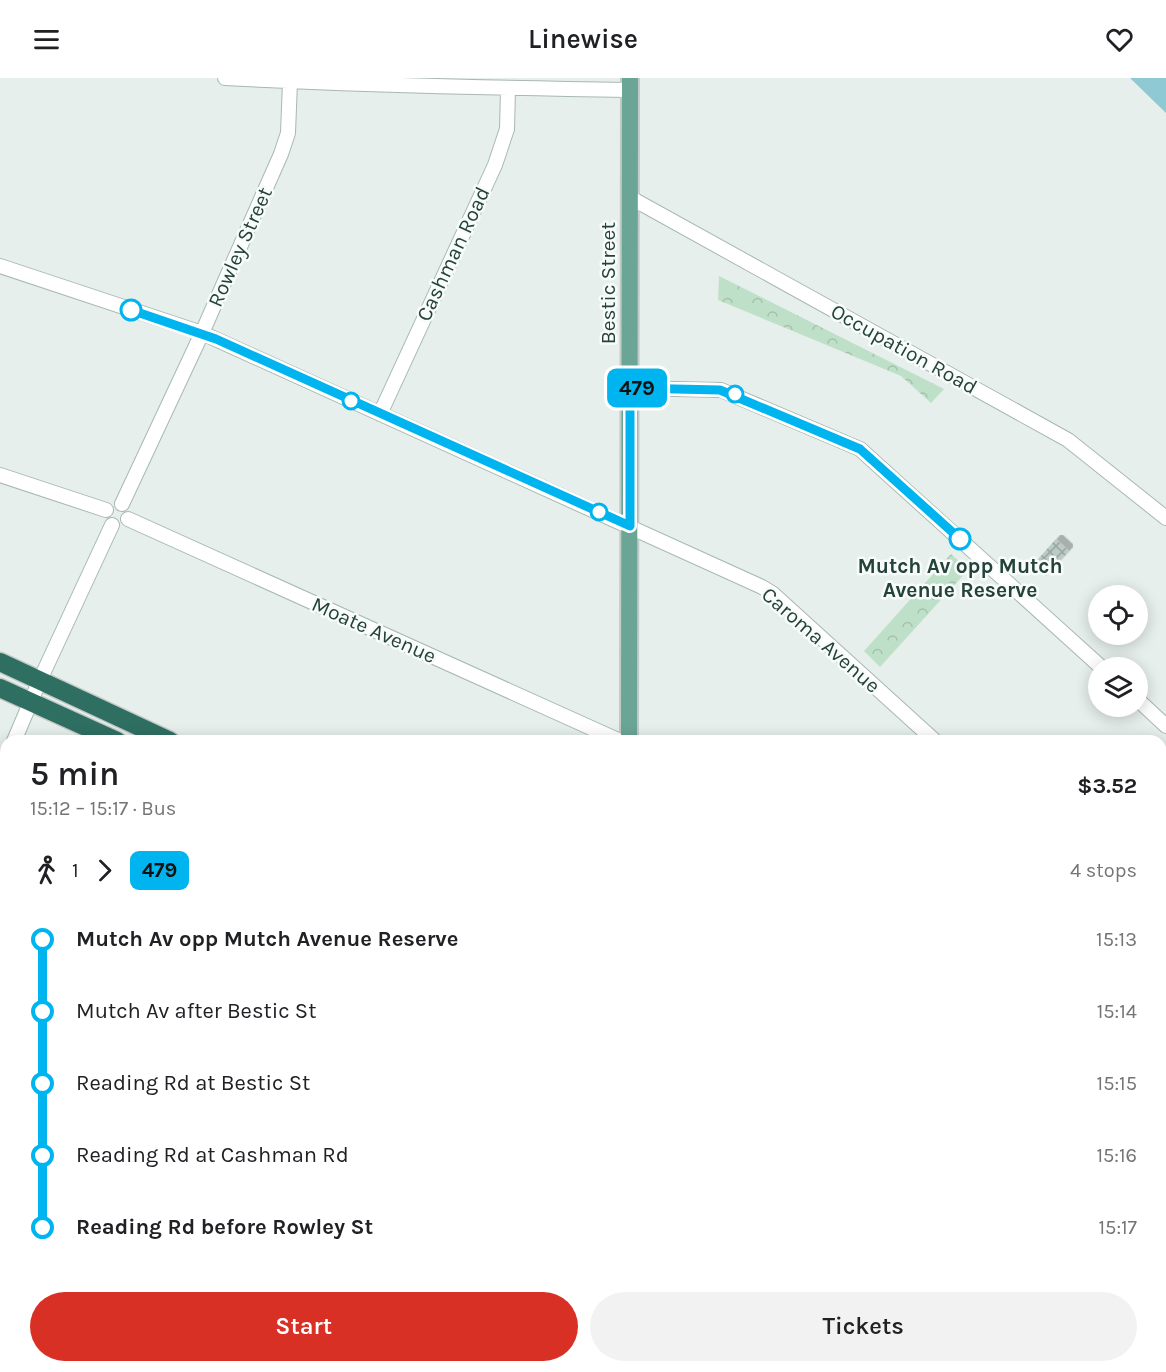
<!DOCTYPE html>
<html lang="en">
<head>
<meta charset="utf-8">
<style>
	:root { --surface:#fff; --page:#f2f2f2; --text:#202124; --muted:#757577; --accent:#d93025 }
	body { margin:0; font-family:Karla,sans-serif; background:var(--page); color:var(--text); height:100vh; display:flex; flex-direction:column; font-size:22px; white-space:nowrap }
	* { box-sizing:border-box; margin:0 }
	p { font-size:20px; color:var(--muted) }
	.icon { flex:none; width:33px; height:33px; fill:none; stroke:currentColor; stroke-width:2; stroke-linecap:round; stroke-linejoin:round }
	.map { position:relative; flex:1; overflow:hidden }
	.side { position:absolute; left:0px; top:657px; width:1167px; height:638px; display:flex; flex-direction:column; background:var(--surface); border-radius:18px 18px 0 0; box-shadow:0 3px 15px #0003 }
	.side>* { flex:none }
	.badge { padding:0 12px; border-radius:9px; font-size:21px; line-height:39px }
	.fabs { position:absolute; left:1088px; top:507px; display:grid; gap:12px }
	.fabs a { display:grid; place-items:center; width:60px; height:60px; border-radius:50%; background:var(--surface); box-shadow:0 3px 15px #0003; font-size:30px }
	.map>.badge { position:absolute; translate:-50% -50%; box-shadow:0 0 0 3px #fff }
	.legs { display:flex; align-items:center; gap:9px; height:66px; padding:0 30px; font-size:20px }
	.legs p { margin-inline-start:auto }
	.overview { display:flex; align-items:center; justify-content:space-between; height:102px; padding:0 30px }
	h1 { font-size:33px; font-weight:600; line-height:45px }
	.cta { display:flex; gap:12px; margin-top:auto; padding:12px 30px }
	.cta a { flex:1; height:69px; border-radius:36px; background:var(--accent); color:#fff; font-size:24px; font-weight:600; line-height:69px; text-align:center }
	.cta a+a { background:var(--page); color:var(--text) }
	ul { padding:0 30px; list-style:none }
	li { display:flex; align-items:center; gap:21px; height:72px; font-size:22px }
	li i { display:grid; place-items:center; width:9px; height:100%; margin:0 8px; background:currentColor }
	li i::after { content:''; width:15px; height:15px; margin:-8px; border:4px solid; border-radius:50%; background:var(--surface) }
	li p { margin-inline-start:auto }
	li:first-child i { background:linear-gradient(#0000 50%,currentColor 0) }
	li:last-child i { background:linear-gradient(currentColor 50%,#0000 0) }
	header { display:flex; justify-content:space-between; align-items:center; height:78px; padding:0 30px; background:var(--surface); font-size:27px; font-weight:600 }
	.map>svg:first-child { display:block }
</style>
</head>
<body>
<header><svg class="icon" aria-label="menu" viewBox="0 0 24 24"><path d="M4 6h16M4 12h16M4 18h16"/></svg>Linewise<svg class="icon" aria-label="heart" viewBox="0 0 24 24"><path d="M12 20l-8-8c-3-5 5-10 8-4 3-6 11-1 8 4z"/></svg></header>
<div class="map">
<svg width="1166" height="1294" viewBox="0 0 1166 1294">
	<defs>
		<pattern id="park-crowns" width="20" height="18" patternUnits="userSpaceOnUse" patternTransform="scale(1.5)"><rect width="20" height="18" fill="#bfe0c8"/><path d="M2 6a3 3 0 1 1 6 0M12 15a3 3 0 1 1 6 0" fill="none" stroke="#a4c1ad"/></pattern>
		<pattern id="building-cross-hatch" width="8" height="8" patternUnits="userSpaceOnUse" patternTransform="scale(1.5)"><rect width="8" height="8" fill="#bbcac4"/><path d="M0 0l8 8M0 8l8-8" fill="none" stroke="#98a6a0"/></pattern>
		<filter id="shadow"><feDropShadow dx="5.5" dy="-5.5" stdDeviation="0" flood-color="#0004"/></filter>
	</defs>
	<rect width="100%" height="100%" fill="#e6efeb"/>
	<path fill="#d4dfda" d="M1161,856L1166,861V1070L1161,1065Z"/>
	<path fill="#bfe0c8" d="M0,835L6,838V896L0,893Z
		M745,1289H830L831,1294H754Z"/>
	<path fill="url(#park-crowns)" d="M719,198L944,311L931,325L901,298L718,222Z
		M951,476L968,492L880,589L864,573Z
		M1040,1289L1046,1294H848L840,1289Z"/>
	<path fill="#8ec9d4" d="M1130,0H1166V35Z
		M0,930L6,933V1288H676L686,1294H0Z"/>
	<path fill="url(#building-cross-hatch)" filter="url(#shadow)" d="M1056,461L1069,473L1046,498L1032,488Z"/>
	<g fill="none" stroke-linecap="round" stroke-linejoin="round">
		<g stroke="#a8b8b2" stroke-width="16">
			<path id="minor" d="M225,0C360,7 495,10 630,12
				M631,120L1068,362L1166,440
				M0,188L202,255L762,509L772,515L935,663
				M630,310L721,312L860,371L1102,590
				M380,336L495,87L507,51L508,11
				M0,397L106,432
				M122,426L202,255L281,76L288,55L290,4
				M128,441L620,663
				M1137,621L1166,648
				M14,663L40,602L112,447
				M0,694L6,680
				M1161,742L1166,736
				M0,809L6,812
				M1161,1090L1166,1095
				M1161,1211L1166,1206"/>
		</g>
		<g stroke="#c2cac8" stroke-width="20">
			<path id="major" d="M629,663L630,0"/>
		</g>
		<g stroke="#c2cac8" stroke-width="21">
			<path id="highway" d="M0,584L170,663
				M0,610L117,663
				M1064,1288L1070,1294
				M1104,1288L1110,1294"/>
		</g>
		<use href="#minor" stroke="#fff" stroke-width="14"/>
		<use href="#major" stroke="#6aa596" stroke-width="16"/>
		<use href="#highway" stroke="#2f6f62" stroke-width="18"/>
	</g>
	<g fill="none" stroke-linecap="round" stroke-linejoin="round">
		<g stroke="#fff" stroke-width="14">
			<path id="line-1" d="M131,232L216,261L630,448V310L720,312L860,371L960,461"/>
		</g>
		<use href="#line-1" stroke="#00b5ef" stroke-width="9"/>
	</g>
	<g fill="#fff" stroke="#00b5ef" stroke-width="3">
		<circle cx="131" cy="232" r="10"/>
		<circle cx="735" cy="316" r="8"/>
		<circle cx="351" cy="323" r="8"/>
		<circle cx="599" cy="434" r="8"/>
		<circle cx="960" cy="461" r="10"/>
	</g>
	<g text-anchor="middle" stroke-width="5" stroke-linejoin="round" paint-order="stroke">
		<g font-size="21" fill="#24423a" stroke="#f7fbf9">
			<text transform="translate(240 169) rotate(-66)" y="7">Rowley Street</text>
			<text transform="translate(453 176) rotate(-65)" y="7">Cashman Road</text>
			<text transform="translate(608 205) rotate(-90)" y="7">Bestic Street</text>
			<text transform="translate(904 271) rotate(29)" y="7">Occupation Road</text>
			<text transform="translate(374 552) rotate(24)" y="7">Moate Avenue</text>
			<text transform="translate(821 562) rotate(41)" y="7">Caroma Avenue</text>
		</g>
		<g font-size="21" font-weight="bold" fill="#24423a" stroke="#f7fbf9">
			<text x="960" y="495">Mutch Av opp Mutch<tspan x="960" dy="24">Avenue Reserve</tspan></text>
		</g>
	</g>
</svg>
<div class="fabs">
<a><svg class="icon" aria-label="locate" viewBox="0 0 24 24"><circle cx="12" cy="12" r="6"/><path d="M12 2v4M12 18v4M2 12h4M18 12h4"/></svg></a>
<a><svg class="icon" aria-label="layers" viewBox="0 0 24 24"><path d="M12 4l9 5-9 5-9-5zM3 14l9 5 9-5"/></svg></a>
</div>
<b class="badge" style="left:637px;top:310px;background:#00b5ef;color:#111">479</b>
<section class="side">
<div class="overview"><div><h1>5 min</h1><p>15:12 – 15:17 · Bus</p></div><b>$3.52</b></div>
<div class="legs"><svg class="icon" aria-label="walk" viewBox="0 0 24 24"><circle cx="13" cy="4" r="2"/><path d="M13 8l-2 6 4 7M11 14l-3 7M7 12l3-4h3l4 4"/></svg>1<svg class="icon" aria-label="forward" viewBox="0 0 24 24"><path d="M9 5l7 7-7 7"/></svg><b class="badge" style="background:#00b5ef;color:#111">479</b><p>4 stops</p></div>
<ul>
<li><i style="color:#00b5ef"></i><b>Mutch Av opp Mutch Avenue Reserve</b><p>15:13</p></li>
<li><i style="color:#00b5ef"></i><span>Mutch Av after Bestic St</span><p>15:14</p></li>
<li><i style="color:#00b5ef"></i><span>Reading Rd at Bestic St</span><p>15:15</p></li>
<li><i style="color:#00b5ef"></i><span>Reading Rd at Cashman Rd</span><p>15:16</p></li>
<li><i style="color:#00b5ef"></i><b>Reading Rd before Rowley St</b><p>15:17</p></li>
</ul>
<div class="cta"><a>Start</a><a>Tickets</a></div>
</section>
</div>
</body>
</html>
